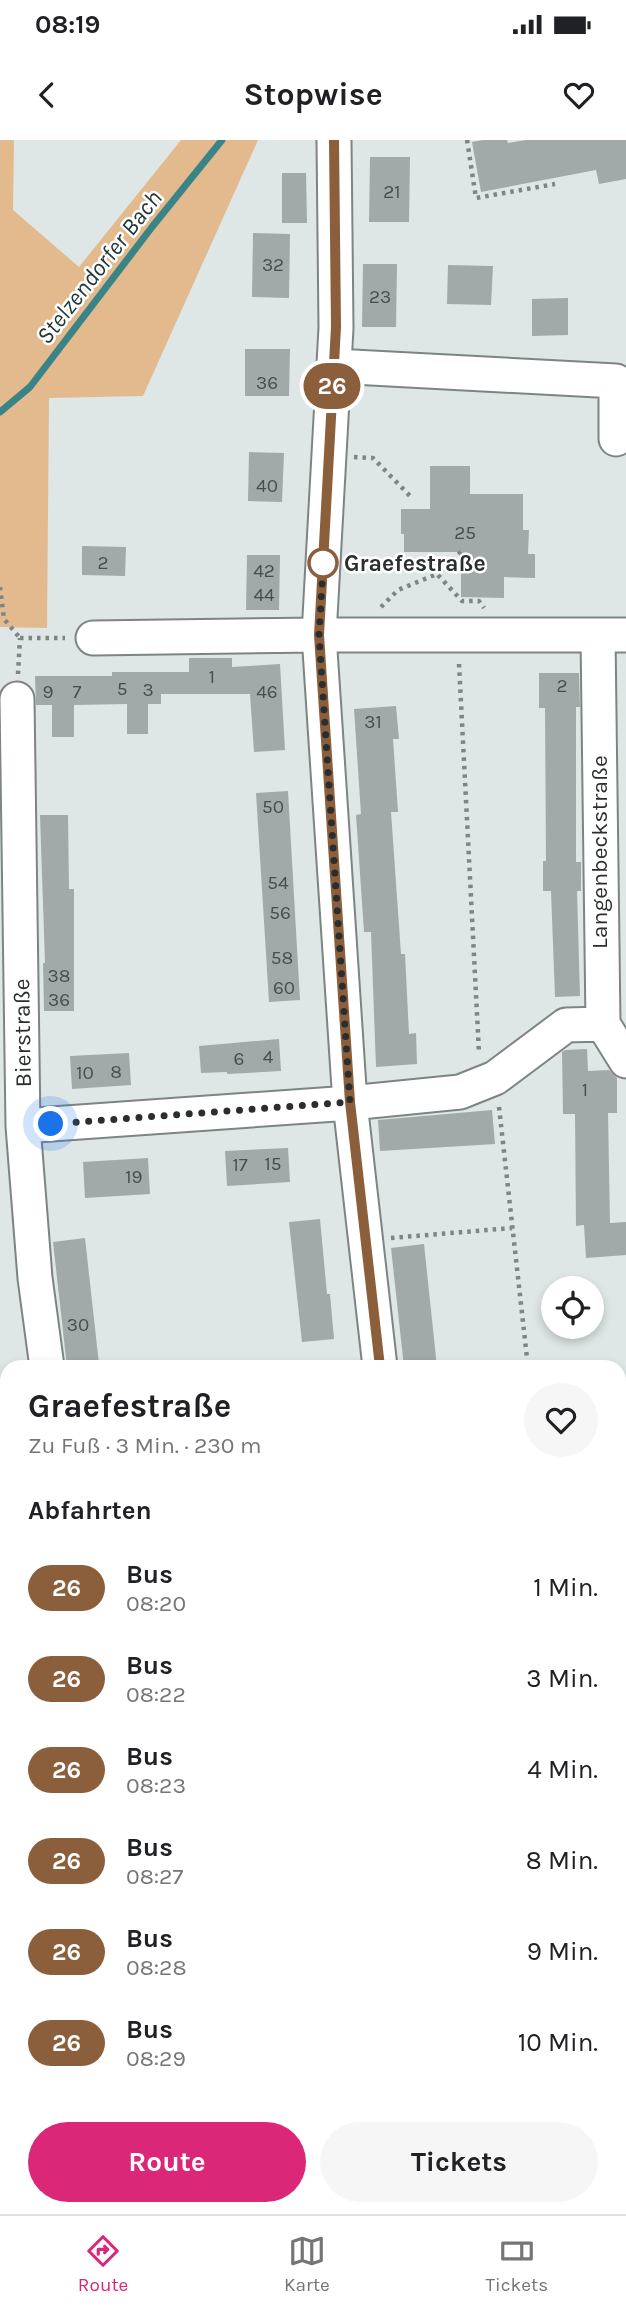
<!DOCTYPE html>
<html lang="de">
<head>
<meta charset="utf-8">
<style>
	:root { --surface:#fff; --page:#f6f6f6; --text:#202124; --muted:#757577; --line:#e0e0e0; --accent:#db2777 }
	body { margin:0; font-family:Karla,sans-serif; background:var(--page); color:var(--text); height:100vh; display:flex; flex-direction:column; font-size:26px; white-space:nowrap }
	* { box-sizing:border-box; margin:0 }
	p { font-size:23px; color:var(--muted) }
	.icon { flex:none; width:38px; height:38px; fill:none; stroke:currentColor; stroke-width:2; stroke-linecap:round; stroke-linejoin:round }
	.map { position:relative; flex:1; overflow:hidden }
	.side { position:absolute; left:0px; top:1220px; width:626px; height:856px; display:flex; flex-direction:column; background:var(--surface); border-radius:21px 21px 0 0; box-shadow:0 4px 10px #0003 }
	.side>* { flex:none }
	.badge { padding:0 14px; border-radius:23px; font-size:24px; line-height:46px }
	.tools { position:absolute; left:541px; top:1136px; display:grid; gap:14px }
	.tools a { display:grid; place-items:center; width:63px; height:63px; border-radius:50%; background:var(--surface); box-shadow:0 4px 10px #0003; font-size:35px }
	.you { position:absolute; width:35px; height:35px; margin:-18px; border:5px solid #fff; border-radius:50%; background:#1a73e8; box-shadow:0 0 0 10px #1a73e833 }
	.map>.badge { position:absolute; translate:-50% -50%; box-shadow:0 0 0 4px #fff }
	h2 { padding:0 28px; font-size:26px; line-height:63px }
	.round { display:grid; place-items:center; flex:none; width:74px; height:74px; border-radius:37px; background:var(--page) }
	.overview { display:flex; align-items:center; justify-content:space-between; height:119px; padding:0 28px }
	h1 { font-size:33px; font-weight:700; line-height:52px }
	.cta { display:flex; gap:14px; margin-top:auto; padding:14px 28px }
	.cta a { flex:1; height:80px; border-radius:42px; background:var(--accent); color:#fff; font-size:28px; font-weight:700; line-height:80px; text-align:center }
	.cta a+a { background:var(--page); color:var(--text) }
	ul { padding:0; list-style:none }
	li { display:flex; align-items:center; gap:21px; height:91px; padding:0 28px }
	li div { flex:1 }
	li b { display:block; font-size:26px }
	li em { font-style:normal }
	li .badge { min-width:77px; font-weight:700; text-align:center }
	.status { display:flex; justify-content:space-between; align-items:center; height:49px; padding:0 35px; background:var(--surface); direction:ltr }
	.status svg { height:19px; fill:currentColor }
	header { display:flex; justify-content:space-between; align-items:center; height:91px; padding:0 28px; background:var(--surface); font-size:32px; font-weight:700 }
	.menu { display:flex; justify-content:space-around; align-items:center; height:98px; border-top:2px solid var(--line); background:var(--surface); font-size:19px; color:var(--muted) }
	.menu a { display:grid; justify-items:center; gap:4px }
	.menu .selected { color:var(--accent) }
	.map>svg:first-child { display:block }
</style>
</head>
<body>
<div class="status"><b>08:19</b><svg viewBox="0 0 49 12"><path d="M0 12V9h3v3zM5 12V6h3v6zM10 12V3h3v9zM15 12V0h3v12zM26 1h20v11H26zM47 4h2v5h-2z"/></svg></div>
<header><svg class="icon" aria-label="back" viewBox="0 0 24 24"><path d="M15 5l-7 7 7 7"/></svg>Stopwise<svg class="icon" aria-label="heart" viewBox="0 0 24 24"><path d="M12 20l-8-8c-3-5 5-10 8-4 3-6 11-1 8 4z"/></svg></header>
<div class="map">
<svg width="626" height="2074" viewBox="0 0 626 2074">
	<rect width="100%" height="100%" fill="#dee6e6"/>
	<path fill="#e3ba8e" d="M0,0H14L13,70L79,127L181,0H258L143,256L49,258L47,488L0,487Z"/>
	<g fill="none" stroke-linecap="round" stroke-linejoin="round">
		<path stroke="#3a8488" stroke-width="7" d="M0,272L30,247L152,87L222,0"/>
	</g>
	<path fill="#a2a9a9" d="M483,0H507L508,3L526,0H626V39L599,44L596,30L481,52L472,2Z
		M370,17H410L409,82H369Z
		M282,33H306L307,83H282Z
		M253,93L290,94L289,158L252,157Z
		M363,124H397L396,187H362Z
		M448,125L493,126L491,165L447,164Z
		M568,158V195L532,196V159Z
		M245,209H290L289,256H245Z
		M249,312L284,313L282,362L248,361Z
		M430,326H470V354H523V390H529L528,414H535V438L504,437V458L461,457V412H404V394H401V369H430Z
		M82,406L126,407L125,436L82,435Z
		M247,415H280L279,470H246Z
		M189,518H232V527L280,524L285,610L254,612L250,554H161V564H148V594H127V564L74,565V597H52V565H36L35,536H112V532H189Z
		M539,533H579L580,567H576V722H581V751H577L580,856L555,857L551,751H543V721H546L545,568H539Z
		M396,566L399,599H393L398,672H391L401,814H405L409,894L416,893L417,924L376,927L371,792H364L356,675L361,674L354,569Z
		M288,651L300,860L269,862L256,653Z
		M40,675H68L69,749H74V871H44L43,823H45Z
		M279,899L281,931L227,934V932L201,933L199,906Z
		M587,909L588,931L609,930L617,938V973H608L610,1083L626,1082V1115L586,1118L584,1085L576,1086L575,974H563L562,912L565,910Z
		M129,913L131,945L72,949L70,916Z
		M492,970L495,1004L380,1011L378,980Z
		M288,1008L290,1042L227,1046L225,1011Z
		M148,1018L150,1054L85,1058L83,1022Z
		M320,1079L327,1154H330L334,1199L302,1202L289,1082Z
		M85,1098L99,1224L67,1227L53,1102Z
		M424,1104L437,1227H404L391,1108Z"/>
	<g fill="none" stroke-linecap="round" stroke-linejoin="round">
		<g stroke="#7d8484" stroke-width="37">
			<path id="minor" d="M334,0L336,188L319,495L350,963L380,1227
				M334,226L616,241V299
				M598,496L603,884L626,921
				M93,498L319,495H626
				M17,559L23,986L35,1138L47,1227
				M23,986L350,963L460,952L495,938L566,885L603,884
				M620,1658L626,1657
				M0,1804L7,1801
				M484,2068L485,2074
				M432,2074L447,2068"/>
		</g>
		<g stroke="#7d8484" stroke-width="42">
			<path id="highway" d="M620,1796L626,1792
				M620,1856L626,1853
				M8,2074L21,2068
				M103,2074L116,2068"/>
		</g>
		<path stroke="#7f8484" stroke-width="4.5" stroke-dasharray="3.5 5" stroke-linecap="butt" d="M467,0L476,58L555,44
			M354,317L373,318L413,359
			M461,412L437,434L462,461H479L484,468
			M0,447L4,479L20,498
			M381,467L398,450L437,434
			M20,498H65
			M459,524L479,913
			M18,534L20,498
			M499,967L528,1227
			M391,1098L512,1088
			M620,1408L626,1407
			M620,1900L626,1898
			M160,2074L174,2068"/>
		<use href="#minor" stroke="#fff" stroke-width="33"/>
		<use href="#highway" stroke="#fff" stroke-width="38"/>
	</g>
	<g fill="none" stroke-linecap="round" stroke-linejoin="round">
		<g stroke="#fff" stroke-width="16">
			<path id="line" d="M334,0L336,187L319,495L350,962L380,1227"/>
		</g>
		<use href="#line" stroke="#8b5e3c" stroke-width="10"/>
		<path stroke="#2b2e2e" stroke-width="7" stroke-dasharray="0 12.6" d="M51,984L350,962L319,495L324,412L323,423"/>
	</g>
	<circle fill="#fff" stroke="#8b5e3c" stroke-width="3.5" cx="323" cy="423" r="14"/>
	<g text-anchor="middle" stroke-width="5" stroke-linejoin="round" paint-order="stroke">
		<g font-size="19" fill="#494d4d">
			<text x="392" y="58">21</text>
			<text x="273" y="131">32</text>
			<text x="380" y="163">23</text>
			<text x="267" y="249">36</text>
			<text x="267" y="352">40</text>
			<text x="465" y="399">25</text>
			<text x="103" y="429">2</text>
			<text x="264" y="437">42</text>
			<text x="264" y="461">44</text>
			<text x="212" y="543">1</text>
			<text x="562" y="552">2</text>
			<text x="122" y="555">5</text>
			<text x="148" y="556">3</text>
			<text x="48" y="558">9</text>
			<text x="77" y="558">7</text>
			<text x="267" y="558">46</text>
			<text x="373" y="588">31</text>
			<text x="273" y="673">50</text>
			<text x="278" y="749">54</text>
			<text x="280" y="779">56</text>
			<text x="282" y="824">58</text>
			<text x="59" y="842">38</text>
			<text x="284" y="854">60</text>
			<text x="59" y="866">36</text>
			<text x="268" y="923">4</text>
			<text x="239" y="925">6</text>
			<text x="116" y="938">8</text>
			<text x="85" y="939">10</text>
			<text x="585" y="956">1</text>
			<text x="273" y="1030">15</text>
			<text x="240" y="1031">17</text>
			<text x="134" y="1043">19</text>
			<text x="78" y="1191">30</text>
		</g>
		<g font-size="23" font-weight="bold" fill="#2b2e2e" stroke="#fff" text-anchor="start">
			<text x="344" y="431">Graefestraße</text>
		</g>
		<g font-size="23" fill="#2b2e2e" stroke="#fff">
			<text transform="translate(599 712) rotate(-90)" y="8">Langenbeckstraße</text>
			<text transform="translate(22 893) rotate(-91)" y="8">Bierstraße</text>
		</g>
		<g font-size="24" font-style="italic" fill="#203839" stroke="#fff">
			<text transform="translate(99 127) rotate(-52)" y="8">Stelzendorfer Bach</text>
		</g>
	</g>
</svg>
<div class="tools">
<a><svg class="icon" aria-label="locate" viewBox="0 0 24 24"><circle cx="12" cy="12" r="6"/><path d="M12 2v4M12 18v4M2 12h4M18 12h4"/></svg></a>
</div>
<div class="you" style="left:51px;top:984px"></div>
<b class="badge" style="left:332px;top:246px;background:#8b5e3c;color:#fff">26</b>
<section class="side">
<div class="overview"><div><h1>Graefestraße</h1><p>Zu Fuß · 3 Min. · 230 m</p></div><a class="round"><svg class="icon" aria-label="heart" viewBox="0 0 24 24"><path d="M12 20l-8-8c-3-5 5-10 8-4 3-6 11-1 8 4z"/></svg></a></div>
<h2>Abfahrten</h2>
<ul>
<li><span class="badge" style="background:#8b5e3c;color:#fff">26</span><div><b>Bus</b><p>08:20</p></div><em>1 Min.</em></li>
<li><span class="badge" style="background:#8b5e3c;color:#fff">26</span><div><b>Bus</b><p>08:22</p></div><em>3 Min.</em></li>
<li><span class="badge" style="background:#8b5e3c;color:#fff">26</span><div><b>Bus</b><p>08:23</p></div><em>4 Min.</em></li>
<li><span class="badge" style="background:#8b5e3c;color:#fff">26</span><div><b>Bus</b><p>08:27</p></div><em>8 Min.</em></li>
<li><span class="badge" style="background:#8b5e3c;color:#fff">26</span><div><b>Bus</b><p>08:28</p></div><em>9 Min.</em></li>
<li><span class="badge" style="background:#8b5e3c;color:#fff">26</span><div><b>Bus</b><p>08:29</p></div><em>10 Min.</em></li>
</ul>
<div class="cta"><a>Route</a><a>Tickets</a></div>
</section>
</div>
<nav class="menu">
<a class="selected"><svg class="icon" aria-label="directions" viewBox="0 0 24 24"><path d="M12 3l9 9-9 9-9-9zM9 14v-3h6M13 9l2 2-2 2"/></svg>Route</a>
<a><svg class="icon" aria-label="map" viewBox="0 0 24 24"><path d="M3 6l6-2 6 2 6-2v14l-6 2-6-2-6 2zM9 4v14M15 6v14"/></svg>Karte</a>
<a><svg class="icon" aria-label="tickets" viewBox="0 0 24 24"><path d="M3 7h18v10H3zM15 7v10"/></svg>Tickets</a>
</nav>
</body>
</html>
